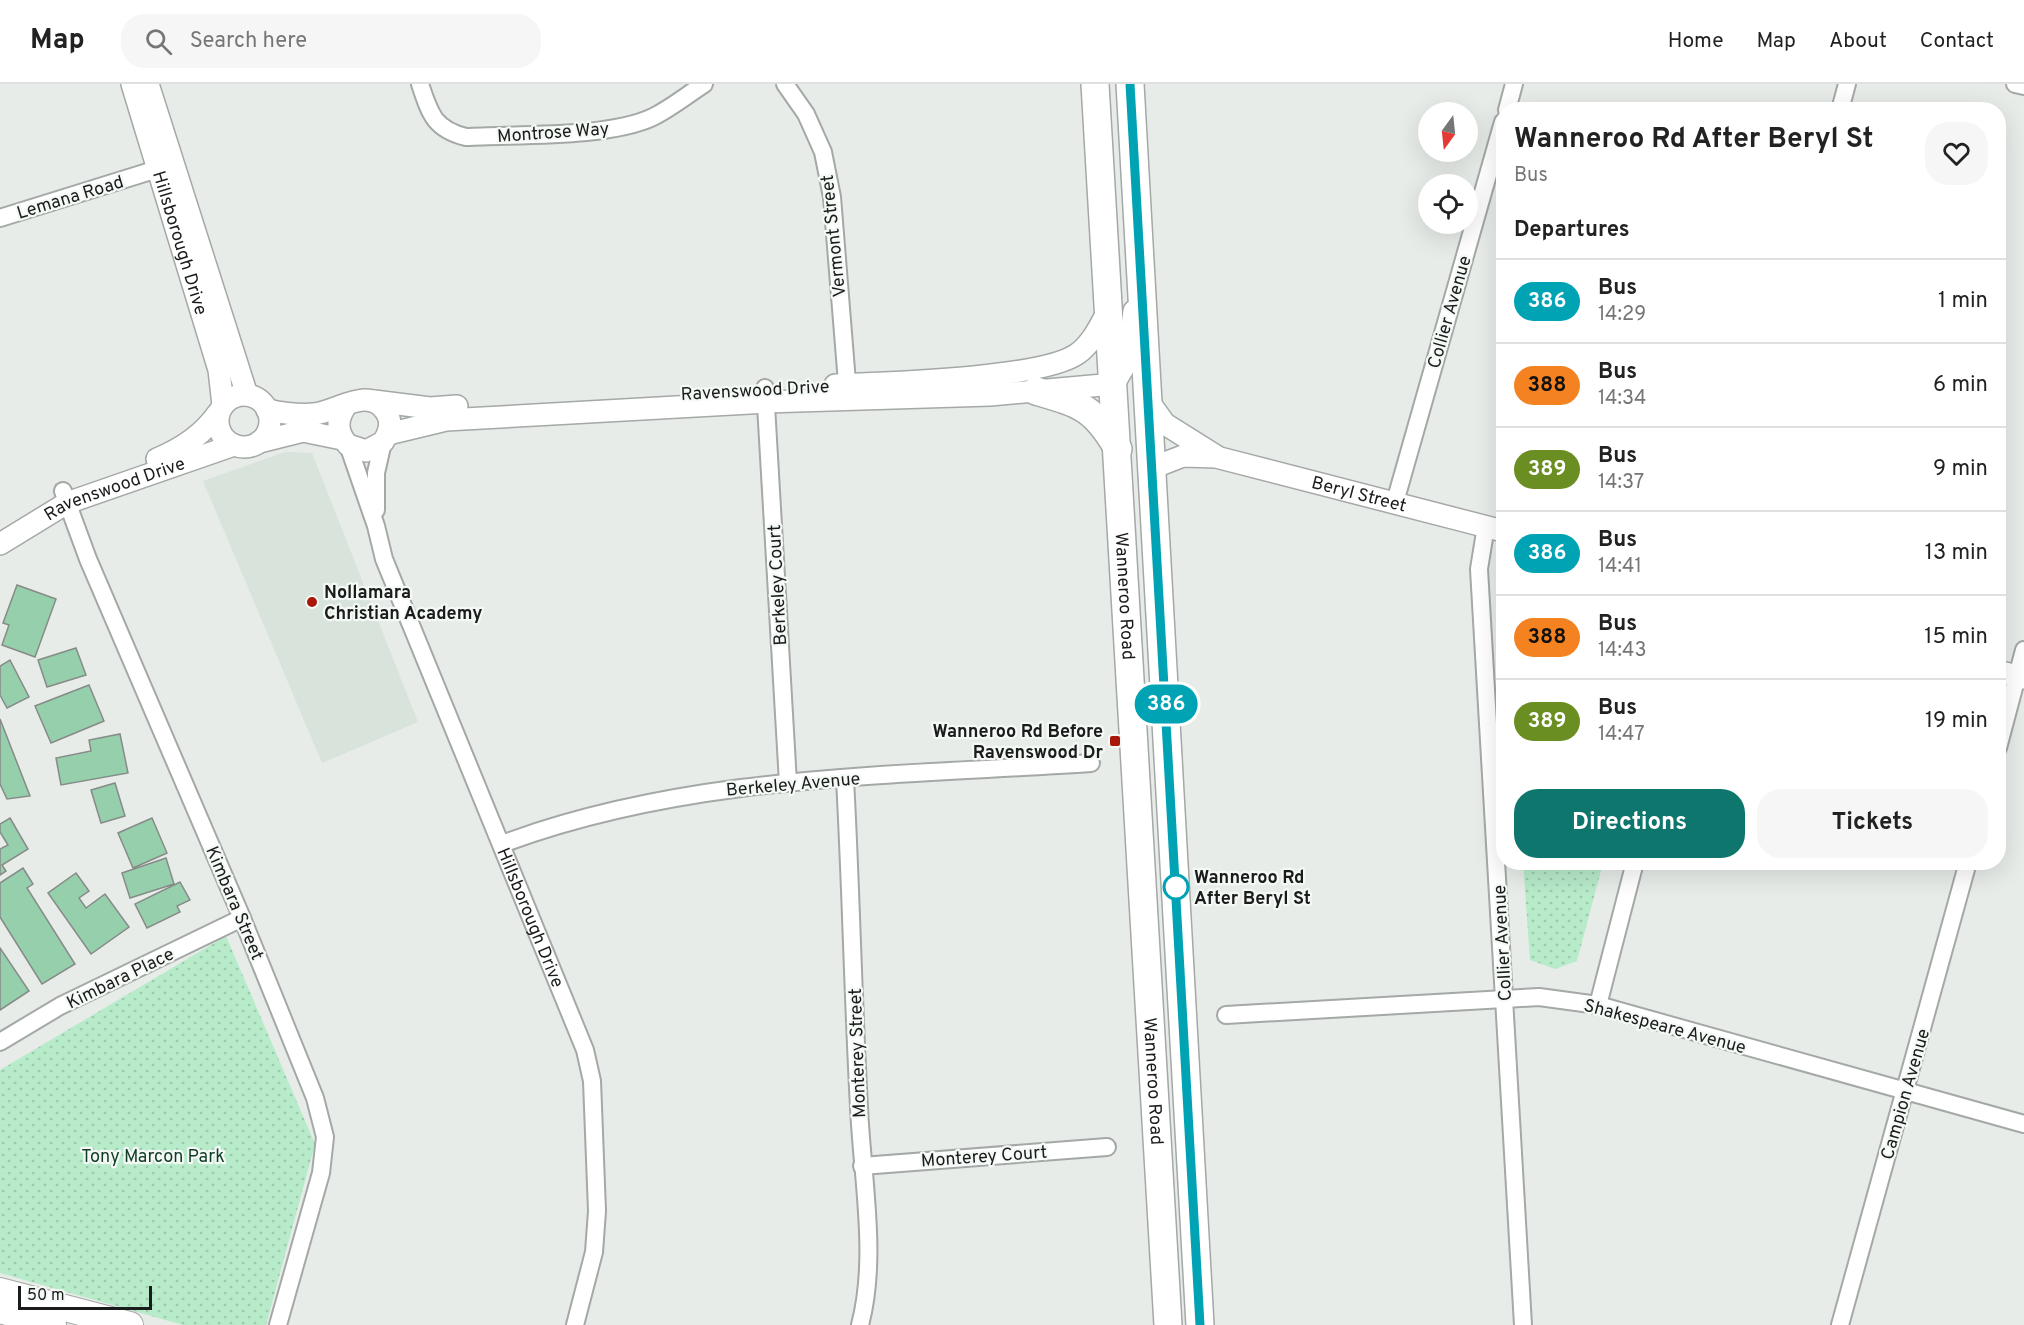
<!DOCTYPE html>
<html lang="en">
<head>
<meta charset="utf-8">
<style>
	:root { --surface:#fff; --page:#f6f6f6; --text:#222; --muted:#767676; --line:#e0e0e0; --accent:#0f766e }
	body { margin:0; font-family:Overpass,sans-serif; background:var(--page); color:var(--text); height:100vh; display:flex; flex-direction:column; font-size:22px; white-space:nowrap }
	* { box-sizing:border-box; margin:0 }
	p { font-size:20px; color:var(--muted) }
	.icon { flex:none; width:33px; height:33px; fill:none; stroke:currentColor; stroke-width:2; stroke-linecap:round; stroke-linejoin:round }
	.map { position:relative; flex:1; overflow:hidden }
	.sheet { position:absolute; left:1496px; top:18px; width:510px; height:768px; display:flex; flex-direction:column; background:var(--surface); border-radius:24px; box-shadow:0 6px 24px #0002 }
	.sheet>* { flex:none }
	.badge { padding:0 12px; border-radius:20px; font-size:21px; line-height:39px }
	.needle { width:39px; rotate:195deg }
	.tools { position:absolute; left:1418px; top:18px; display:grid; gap:12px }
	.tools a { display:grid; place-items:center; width:60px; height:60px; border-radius:50%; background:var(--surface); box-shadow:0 6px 24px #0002; font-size:30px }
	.scale { position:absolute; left:18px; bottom:15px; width:134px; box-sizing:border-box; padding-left:6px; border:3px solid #1a1c1b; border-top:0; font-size:16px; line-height:21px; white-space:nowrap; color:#1a1c1b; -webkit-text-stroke:4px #f4f9f6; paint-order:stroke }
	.map>.badge { position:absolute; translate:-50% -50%; box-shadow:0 0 0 3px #fff }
	h2 { padding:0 18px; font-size:22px; line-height:54px }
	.round { display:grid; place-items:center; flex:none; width:63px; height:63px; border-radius:24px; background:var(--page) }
	.head { display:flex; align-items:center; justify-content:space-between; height:102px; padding:0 18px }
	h1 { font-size:28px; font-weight:700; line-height:45px }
	.cta { display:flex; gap:12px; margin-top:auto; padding:12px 18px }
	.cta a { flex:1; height:69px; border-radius:24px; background:var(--accent); color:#fff; font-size:24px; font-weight:700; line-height:69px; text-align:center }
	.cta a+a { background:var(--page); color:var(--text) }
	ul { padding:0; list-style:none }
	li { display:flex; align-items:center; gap:18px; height:84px; padding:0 18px; border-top:2px solid var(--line) }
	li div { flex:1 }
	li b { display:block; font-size:22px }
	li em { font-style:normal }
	li .badge { min-width:66px; font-weight:700; text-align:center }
	header { display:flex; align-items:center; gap:36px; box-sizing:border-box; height:84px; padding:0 30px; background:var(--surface); border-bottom:2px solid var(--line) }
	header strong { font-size:28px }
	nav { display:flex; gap:33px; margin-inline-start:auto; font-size:21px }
	.search { width:420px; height:54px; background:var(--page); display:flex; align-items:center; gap:15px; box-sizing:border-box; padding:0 21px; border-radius:24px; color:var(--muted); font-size:22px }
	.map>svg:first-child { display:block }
</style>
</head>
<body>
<header>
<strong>Map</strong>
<div class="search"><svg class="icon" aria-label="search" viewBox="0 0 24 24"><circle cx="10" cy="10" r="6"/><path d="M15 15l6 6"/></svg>Search here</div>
<nav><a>Home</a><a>Map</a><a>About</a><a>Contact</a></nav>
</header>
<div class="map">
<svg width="2024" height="1241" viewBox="0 0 2024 1241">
	<defs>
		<pattern id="park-dots" width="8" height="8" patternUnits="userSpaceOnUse" patternTransform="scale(1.5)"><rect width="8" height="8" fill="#b7ebca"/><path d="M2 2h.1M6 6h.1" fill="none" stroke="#9dc9ad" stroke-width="1.8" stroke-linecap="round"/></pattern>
	</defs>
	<rect width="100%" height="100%" fill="#e7ece9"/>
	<path fill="#d7e3db" d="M285,368L312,369L418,638L322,679L203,397Z"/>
	<path fill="url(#park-dots)" d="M1523,779H1603L1577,877L1555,885L1530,876Z
		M226,852L315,1060L266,1241H183L0,1189V986Z"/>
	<path fill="#96cfab" stroke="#868b88" stroke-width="1.5" d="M17,501L56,515L35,573L2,561L9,541L3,539Z
		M76,564L86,591L47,603L38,576Z
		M10,576L29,613L7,624L0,611V582Z
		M89,601L104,637L51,659L35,622Z
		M0,635L30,712L7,715L0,700Z
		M120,650L128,689L61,701L56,674L91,667L89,656Z
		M115,699L125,732L101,739L91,706Z
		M10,734L28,765L2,781L6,787L0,791V765L8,761L0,748V740Z
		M152,734L167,769L133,784L118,749Z
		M166,774L174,800L130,814L122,789Z
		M23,784L33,800L27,804L75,880L42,900L0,833V799Z
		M76,789L89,807L79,814L86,824L105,810L129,843L91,870L48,809Z
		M180,798L190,816L177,822L180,828L147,844L135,820Z
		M0,864L29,907L0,926Z"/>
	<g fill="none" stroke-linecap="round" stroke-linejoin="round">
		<g stroke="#a4a8a6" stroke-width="20">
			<g id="minor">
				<path d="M420,0C430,30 434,45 466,53C518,50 609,54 653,33C671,24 687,11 704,0"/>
				<path d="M785,0L806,30L823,68L832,113L848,311"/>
				<path d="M2015,0L2024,2"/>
				<path d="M1507,26L1514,0"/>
				<path d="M1840,26L1847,0"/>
				<path d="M0,134L167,82"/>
				<path d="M765,304L788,699"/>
				<path id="s1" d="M348,361L376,442L384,475L585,966L592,997L597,1127L594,1168L575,1241"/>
				<path d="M63,407L88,475L242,834L315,1014L325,1053L321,1089L278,1241"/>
				<path d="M1395,418L1503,38"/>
				<path d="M376,426V389L383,358"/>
				<path d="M1486,442L1479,485L1523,1241"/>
				<path d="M1998,664L2024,566"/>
				<path d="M845,695C851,805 853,914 859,1023C862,1093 878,1173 860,1241"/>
				<path d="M502,760C689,690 895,692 1091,679"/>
				<path d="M1598,921L1635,778"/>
				<path d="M1226,931L1539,913L1598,921L2024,1040"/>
				<path d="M0,958L60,922L242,834"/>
				<path d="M862,1082L1107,1063"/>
				<path d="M1840,1241L1968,778"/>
			</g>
		</g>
		<g stroke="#a4a8a6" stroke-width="24">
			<g id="tertiary">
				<path id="s2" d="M132,0L219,286L223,321"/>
				<path d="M148,0L247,311"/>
				<path d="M835,301C885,299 1041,295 1077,270C1092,260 1101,240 1109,225"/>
				<circle cx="244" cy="337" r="26"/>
				<path d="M374,317L430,324L457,322"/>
				<path d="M1149,318L1165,340L1216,372"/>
				<path d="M267,326C282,329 299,332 314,330C337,328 369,301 386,328C393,338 389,349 383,358L366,367L348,361C337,349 336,337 345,323"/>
				<path d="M388,350L446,336L766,318L990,311L1114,300L1128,276L1134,227"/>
				<path d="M259,358L303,347L342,355"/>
				<path d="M157,375C181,365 203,351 218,329"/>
				<path id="s3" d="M1152,384L1183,372L1216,373L1503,447"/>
				<path id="s4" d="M0,460L67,419L234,361"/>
				<path d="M1998,587L2024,594"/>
			</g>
		</g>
		<g stroke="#a4a8a6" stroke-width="28">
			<path id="primary" d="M0,1207L130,1241
				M0,1226L53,1241"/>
		</g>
		<g stroke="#a4a8a6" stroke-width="30">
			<g id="trunk">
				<path id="s5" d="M1095,0L1168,1241"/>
				<path d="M1130,0L1200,1241"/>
				<path d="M1036,307C1080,320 1094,323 1118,365"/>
			</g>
		</g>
		<use href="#minor" stroke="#fff" stroke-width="16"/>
		<use href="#tertiary" stroke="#fff" stroke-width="21"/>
		<use href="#primary" stroke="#fff" stroke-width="26"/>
		<use href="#trunk" stroke="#fff" stroke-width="27"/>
	</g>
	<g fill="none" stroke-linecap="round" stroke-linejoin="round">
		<g stroke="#fff" stroke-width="14">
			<path id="line" d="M1130,0L1200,1241"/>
		</g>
		<use href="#line" stroke="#00a3b4" stroke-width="9"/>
	</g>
	<g fill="#a9170a" stroke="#f4f9f6" stroke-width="2">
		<circle cx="312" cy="518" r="6"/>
		<rect x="1109" y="651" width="12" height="12" rx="3"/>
	</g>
	<circle fill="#fff" stroke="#00a3b4" stroke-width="3" cx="1176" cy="803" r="12"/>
	<g text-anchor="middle" stroke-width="4.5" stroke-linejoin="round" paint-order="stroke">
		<g font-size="18" fill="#1a1c1b" stroke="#f4f9f6">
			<text transform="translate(553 48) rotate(-4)" y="6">Montrose Way</text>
			<text transform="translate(70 113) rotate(-17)" y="6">Lemana Road</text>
			<text transform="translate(833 152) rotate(-96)" y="6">Vermont Street</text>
			<text dy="6" stroke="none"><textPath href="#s2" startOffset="166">Hillsborough Drive</textPath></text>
			<text transform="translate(1449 228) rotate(-74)" y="6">Collier Avenue</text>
			<text transform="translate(755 306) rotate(-3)" y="6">Ravenswood Drive</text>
			<text dy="6" stroke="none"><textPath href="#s4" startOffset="128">Ravenswood Drive</textPath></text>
			<text dy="6" stroke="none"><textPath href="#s3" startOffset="214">Beryl Street</textPath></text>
			<text transform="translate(777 501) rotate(-93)" y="6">Berkeley Court</text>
			<text dy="6" stroke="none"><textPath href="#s5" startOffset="513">Wanneroo Road</textPath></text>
			<text transform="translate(793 700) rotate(-5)" y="6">Berkeley Avenue</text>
			<text transform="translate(235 819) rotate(67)" y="6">Kimbara Street</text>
			<text dy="6" stroke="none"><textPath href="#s1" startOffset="507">Hillsborough Drive</textPath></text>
			<text transform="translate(1502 859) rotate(-93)" y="6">Collier Avenue</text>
			<text transform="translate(120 894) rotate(-26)" y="6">Kimbara Place</text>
			<text transform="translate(1665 942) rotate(15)" y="6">Shakespeare Avenue</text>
			<text transform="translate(857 969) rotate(-92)" y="6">Monterey Street</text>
			<text dy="6" stroke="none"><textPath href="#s5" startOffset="999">Wanneroo Road</textPath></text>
			<text transform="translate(1905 1010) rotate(-74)" y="6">Campion Avenue</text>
			<text transform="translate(984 1072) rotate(-4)" y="6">Monterey Court</text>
		</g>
		<g font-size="18" font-weight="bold" fill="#1a1c1b" stroke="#f4f9f6" text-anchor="start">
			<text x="324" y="514">Nollamara<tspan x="324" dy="21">Christian Academy</tspan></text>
			<text x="1103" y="653" text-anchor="end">Wanneroo Rd Before<tspan x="1103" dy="21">Ravenswood Dr</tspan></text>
		</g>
		<g font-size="18" font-weight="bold" fill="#1a1c1b" stroke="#f4f9f6" text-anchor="start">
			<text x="1194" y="799">Wanneroo Rd<tspan x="1194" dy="21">After Beryl St</tspan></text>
		</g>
		<g font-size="18" fill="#0f3d25" stroke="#f4f9f6">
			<text x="153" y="1078">Tony Marcon Park</text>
		</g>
	</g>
</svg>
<div class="tools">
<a><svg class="needle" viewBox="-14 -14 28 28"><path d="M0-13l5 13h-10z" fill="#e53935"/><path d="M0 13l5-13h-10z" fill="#767676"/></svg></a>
<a><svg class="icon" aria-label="locate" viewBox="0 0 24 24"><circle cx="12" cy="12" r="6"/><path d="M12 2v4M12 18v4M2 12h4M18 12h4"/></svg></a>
</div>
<div class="scale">50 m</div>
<b class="badge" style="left:1166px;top:620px;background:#00a3b4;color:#fff">386</b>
<section class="sheet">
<div class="head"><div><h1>Wanneroo Rd After Beryl St</h1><p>Bus</p></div><a class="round"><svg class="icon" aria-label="heart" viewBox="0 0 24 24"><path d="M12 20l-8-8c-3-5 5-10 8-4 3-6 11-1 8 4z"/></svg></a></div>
<h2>Departures</h2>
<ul>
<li><span class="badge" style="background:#00a3b4;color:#fff">386</span><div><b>Bus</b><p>14:29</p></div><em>1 min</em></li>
<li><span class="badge" style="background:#f58220;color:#111">388</span><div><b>Bus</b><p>14:34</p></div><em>6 min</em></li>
<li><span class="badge" style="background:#6b8e23;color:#fff">389</span><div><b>Bus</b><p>14:37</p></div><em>9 min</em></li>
<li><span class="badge" style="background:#00a3b4;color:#fff">386</span><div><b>Bus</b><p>14:41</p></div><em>13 min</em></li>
<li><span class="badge" style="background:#f58220;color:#111">388</span><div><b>Bus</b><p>14:43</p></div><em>15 min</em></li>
<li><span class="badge" style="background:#6b8e23;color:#fff">389</span><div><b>Bus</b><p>14:47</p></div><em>19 min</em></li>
</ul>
<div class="cta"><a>Directions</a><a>Tickets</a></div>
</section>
</div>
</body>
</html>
